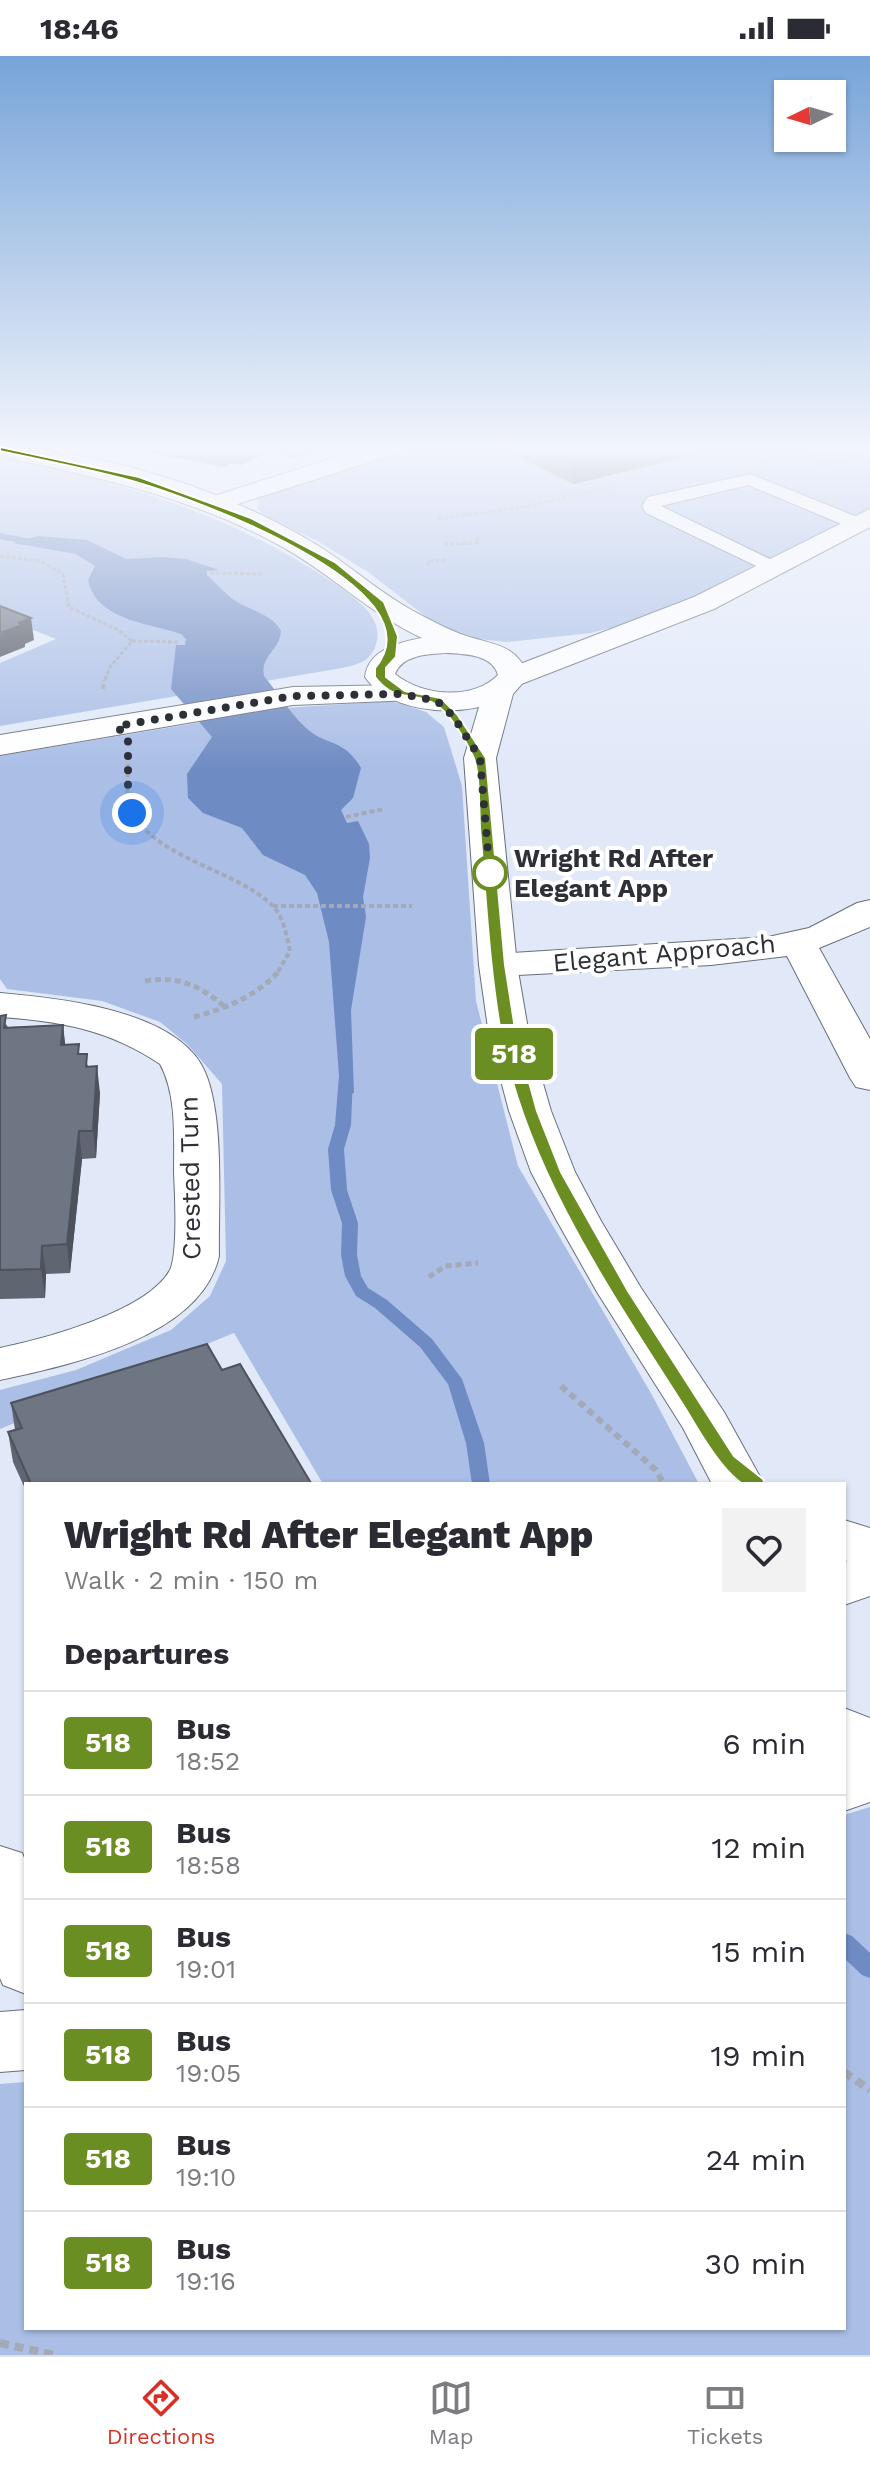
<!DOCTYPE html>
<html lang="en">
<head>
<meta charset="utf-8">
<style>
	:root { --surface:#fff; --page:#f2f2f3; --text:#2b2b33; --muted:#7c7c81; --line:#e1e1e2; --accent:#d93025 }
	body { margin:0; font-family:"Work Sans",sans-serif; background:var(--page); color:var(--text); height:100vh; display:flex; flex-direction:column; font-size:30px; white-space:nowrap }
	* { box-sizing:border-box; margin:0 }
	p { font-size:26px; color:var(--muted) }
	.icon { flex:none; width:44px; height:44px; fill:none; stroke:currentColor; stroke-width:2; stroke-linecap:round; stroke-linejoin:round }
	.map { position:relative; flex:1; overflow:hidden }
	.details { position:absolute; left:24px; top:1426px; width:822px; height:848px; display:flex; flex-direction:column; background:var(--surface); border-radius:0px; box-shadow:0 2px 6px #0004 }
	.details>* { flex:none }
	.badge { padding:0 16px; border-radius:6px; font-size:28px; line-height:52px }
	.needle { width:52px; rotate:265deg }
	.tools { position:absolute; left:774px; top:24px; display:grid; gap:16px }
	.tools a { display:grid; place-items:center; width:72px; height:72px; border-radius:0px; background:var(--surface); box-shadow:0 2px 6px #0004; font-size:40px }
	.you { position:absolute; width:40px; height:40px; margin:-20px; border:6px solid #fff; border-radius:50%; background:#1a73e8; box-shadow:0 0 0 12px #1a73e833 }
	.map>.badge { position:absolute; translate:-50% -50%; box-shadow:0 0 0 4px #fff }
	h2 { padding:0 40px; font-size:30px; line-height:72px }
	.round { display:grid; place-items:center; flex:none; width:84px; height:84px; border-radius:0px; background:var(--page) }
	.headline { display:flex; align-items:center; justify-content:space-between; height:136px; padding:0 40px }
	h1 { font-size:38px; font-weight:800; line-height:60px }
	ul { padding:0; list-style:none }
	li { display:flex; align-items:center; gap:24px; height:104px; padding:0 40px; border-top:2px solid var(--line) }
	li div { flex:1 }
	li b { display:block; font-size:30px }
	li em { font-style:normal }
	li .badge { min-width:88px; font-weight:700; text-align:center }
	.status { display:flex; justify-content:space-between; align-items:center; height:56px; padding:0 40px; background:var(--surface); direction:ltr }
	.status svg { height:22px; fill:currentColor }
	.dock { display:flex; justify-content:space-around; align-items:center; height:112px; border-top:2px solid var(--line); background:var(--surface); font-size:22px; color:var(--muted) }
	.dock a { display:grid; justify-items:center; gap:4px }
	.dock .selected { color:var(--accent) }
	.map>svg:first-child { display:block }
</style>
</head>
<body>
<div class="status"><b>18:46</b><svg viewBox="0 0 49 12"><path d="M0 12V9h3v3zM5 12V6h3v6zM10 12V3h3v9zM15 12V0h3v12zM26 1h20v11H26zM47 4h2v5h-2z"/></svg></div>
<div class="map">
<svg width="870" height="2299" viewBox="0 0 870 2299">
	<rect width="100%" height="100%" fill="#e1e9f9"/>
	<path fill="#aabee6" d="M413,393H870V453L693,542L618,570L591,577L507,586L461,581L433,566L368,516L319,486L264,459L257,452L260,442L270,435Z
		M0,400C118,425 235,459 335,528C352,540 382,559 377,584C373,604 361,608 342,612L0,670V607L56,583L0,561Z
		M391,645L426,656L444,671L462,730L476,945L518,1110L652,1339L699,1428H323L234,1277L0,1373V1334L76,1314L171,1274L210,1240L226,1205L222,1028L188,989L160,966L102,945L7,933L0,923V700L285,652Z
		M870,1751V2299H0V2028L26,2026V2272H844V1759Z"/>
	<path fill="#93b1ec" d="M808,393H862L868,400C848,408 824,411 805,400Z"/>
	<path fill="#6f8bc3" d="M38,480L87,484L126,503L162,501L186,503L219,514L207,515V519C216,527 225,538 234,544C250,555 271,557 281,575C280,594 260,600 264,620C278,637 290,657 305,671C326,691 343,681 361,712L353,742L341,754L347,767L358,765L369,788L370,802L363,841L366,861L351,954L354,1037L346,1039L340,1033L329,886L317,837L305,819L263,799L242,772L203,757L188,742L187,718L212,681L171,633L176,589H185L186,583L181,578C149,567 96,564 88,524L95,510L76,498L13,487Z"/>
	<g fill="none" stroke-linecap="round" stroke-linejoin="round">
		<path fill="#6f8bc3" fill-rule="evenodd" d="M0,477L42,485L47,488L42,491L0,483Z
			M346,1016L353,1020L351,1069L344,1093L347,1134L358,1167L357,1199L361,1220L368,1232L387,1244L432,1283L462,1323L484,1387L490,1428H472L466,1387L448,1328L420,1291L375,1252L356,1240L345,1220L341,1199L342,1167L331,1134L328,1093L335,1069L339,1020Z
			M844,1877L852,1880L870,1897V1922L862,1919L844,1902Z"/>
		<g stroke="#676e7c" stroke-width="2">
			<path id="lane" d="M750,418L865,464L868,468L865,472H851L748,429L661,450L780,508L783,512L773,518L646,457L642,450L648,441Z"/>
		</g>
		<g stroke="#676e7c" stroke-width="2">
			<path id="street" d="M361,393H398L395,398L219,454H201L197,449L201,444Z
				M870,453V471L714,553L524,627L513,630L502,627L498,621L502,615L694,541Z
				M402,629L413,632L417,638L413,644L293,649L0,699V679L293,631Z
				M870,844V871L819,892L870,983V1034L856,1031L850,1022L787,900L711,909L498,920L485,917L479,909L485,901L498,898L768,881L809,872L857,847Z
				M0,937C58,942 179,954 205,1016C225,1063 218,1148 219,1200C201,1282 69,1309 0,1324V1292C43,1283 147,1256 170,1214C178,1198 175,1137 174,1117C174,1082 177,1039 160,1008C110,974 60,965 0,961Z
				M870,1698V1746L844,1755V1705Z
				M0,1790L22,1797L26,1806V1938L3,1929L0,1922Z
				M26,1954V2014L0,2016V1956Z"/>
		</g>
		<g stroke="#676e7c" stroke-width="2">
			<path id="secondary" d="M0,393C101,393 225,434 312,486C348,507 380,538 417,557C434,566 454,577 473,582C498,589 520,592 528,621L513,638L496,702L517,909L529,979L551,1055L575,1116L601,1165L641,1232L724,1356L764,1428H712L683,1372L597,1236L557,1165L531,1116L509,1055L489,979L479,909L464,702L479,651C443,659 388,654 365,621C368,594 399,586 422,582C370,558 329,516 279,489C191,441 97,421 0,400ZM446,597C464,598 492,598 498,619C472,645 422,640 395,618C402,599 428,598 446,597Z
				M844,1464L870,1472V1540L844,1549V1507L847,1505L844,1504Z
				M844,1652L870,1662V1716L844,1705Z"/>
		</g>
		<path stroke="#a3a9b6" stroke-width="3" stroke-dasharray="4 2" stroke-linecap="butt" d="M802,393L799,396L801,401L822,408L870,404
			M438,463L524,451L621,428
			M444,488L478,487L476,480
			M0,500L40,505L63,518L69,551L118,574L132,585L110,611L104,626
			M428,510V505L445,504
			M210,517L262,518
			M132,585L180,586"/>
		<path stroke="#a3a9b6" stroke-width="4" stroke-dasharray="5 3" stroke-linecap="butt" d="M103,633L104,624
			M128,708C128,723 125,744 132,757C160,804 234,813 272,849C283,860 287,880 290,895L278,916
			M346,761L384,753
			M273,850H412"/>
		<path stroke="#a3a9b6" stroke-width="5" stroke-dasharray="6 4" stroke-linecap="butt" d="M145,925C177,919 201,930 225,951
			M194,961C227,952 257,940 280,914
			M429,1221L445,1210L478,1207"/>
		<path stroke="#a3a9b6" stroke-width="6" stroke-dasharray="7 5" stroke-linecap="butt" d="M561,1330L656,1414L664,1428"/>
		<path stroke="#a3a9b6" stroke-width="8" stroke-dasharray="9 6" stroke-linecap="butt" d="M844,2016L870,2034
			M0,2287L54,2299"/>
		<use href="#lane" fill="#fff" fill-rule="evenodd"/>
		<use href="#street" fill="#fff" fill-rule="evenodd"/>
		<use href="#secondary" fill="#fff" fill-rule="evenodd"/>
	</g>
	<path fill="#5f6571" d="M127,393H325L293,402L273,394L241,409L231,407L224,411Z
		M503,393H719L573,428Z
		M0,960L8,971L63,969L65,989L80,998L89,1011L100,1037L96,1102L82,1103L70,1217L46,1218L45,1242L0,1243Z
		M222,1314L311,1428H26V1435L13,1406L8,1376L15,1374L11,1347Z"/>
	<path fill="#4d525c" d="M223,393H230L231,407L224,411Z
		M240,393H273V394L241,409Z
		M293,393H325L293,402Z
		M631,393H719L573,428L574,406Z
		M31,562L34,584L25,588V591L0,601V578Z
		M63,969L66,996L61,989Z
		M97,1010L100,1037L96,1102L93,1075Z
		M79,1075L82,1103L70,1217L67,1188Z
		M42,1190L46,1218L45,1242L41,1213Z"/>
	<path fill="#6e7583" stroke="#4d525c" stroke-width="2" d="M546,393H631L574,406Z
		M0,550L31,562L19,567L22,569L0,577Z
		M6,959L4,972L63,969L61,989L79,988L78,998H87L86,1011L97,1010L93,1075H79L67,1188L42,1190L41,1213L0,1214V960Z
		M207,1288L222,1314L240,1308L311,1427L307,1428H31L8,1376L22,1372L11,1347Z"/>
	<linearGradient id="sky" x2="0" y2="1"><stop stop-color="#77a4d9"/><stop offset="0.55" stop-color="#f2f5fc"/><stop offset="1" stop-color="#f2f5fc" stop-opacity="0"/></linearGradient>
	<rect width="870" height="715" fill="url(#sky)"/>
	<path fill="#6b8e23" stroke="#fff" stroke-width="2" d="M0,391L139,421L251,462L335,506L384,546L398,580L396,601L386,612V621L405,635L441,642L457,658L486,702L505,909L516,979L537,1055L561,1116L628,1235L734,1400L763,1423L765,1428L763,1433C735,1441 699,1375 687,1355C612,1237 527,1116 501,977C489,909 486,840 480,772C479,753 480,716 473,700C466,685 449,655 433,647C410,635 395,647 375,621V612C444,531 185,440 132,425C89,413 44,405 0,395Z"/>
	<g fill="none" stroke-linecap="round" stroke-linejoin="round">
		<path stroke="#2d3036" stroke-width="8" stroke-dasharray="0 14.4" d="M132,757L128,741V684L117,670L293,640L402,638L437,645L453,660L480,702L490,820V817"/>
	</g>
	<circle fill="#fff" stroke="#6b8e23" stroke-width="4" cx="490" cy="817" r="16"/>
	<g text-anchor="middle" stroke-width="8" stroke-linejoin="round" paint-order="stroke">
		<g font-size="26" font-weight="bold" fill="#2d3036" stroke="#fff" text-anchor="start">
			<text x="514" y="811">Wright Rd After<tspan x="514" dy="30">Elegant App</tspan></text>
		</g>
		<g font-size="26" fill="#2d3036" stroke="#fff">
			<text transform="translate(664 897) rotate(-5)" y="9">Elegant Approach</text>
			<text transform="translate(190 1122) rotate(-91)" y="9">Crested Turn</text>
		</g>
	</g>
</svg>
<div class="tools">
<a><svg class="needle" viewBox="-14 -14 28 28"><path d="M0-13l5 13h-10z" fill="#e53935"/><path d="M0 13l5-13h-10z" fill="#7c7c81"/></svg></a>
</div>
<div class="you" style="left:132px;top:757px"></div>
<b class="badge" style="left:514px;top:998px;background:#6b8e23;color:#fff">518</b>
<section class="details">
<div class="headline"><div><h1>Wright Rd After Elegant App</h1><p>Walk · 2 min · 150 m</p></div><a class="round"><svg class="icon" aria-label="heart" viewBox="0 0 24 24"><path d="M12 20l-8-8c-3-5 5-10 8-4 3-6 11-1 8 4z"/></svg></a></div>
<h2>Departures</h2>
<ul>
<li><span class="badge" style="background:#6b8e23;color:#fff">518</span><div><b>Bus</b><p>18:52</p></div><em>6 min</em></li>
<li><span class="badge" style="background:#6b8e23;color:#fff">518</span><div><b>Bus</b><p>18:58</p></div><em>12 min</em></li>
<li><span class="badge" style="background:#6b8e23;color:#fff">518</span><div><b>Bus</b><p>19:01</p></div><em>15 min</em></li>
<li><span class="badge" style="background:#6b8e23;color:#fff">518</span><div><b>Bus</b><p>19:05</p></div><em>19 min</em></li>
<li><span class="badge" style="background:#6b8e23;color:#fff">518</span><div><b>Bus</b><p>19:10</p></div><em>24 min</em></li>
<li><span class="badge" style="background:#6b8e23;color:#fff">518</span><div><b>Bus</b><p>19:16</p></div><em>30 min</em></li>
</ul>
</section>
</div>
<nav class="dock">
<a class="selected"><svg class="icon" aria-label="directions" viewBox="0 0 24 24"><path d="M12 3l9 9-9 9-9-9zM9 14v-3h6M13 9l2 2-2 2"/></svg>Directions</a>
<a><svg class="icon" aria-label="map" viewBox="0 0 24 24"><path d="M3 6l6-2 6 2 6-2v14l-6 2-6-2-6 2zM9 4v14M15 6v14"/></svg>Map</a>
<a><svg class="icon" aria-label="tickets" viewBox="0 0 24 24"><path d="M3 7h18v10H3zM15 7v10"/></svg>Tickets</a>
</nav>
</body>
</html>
